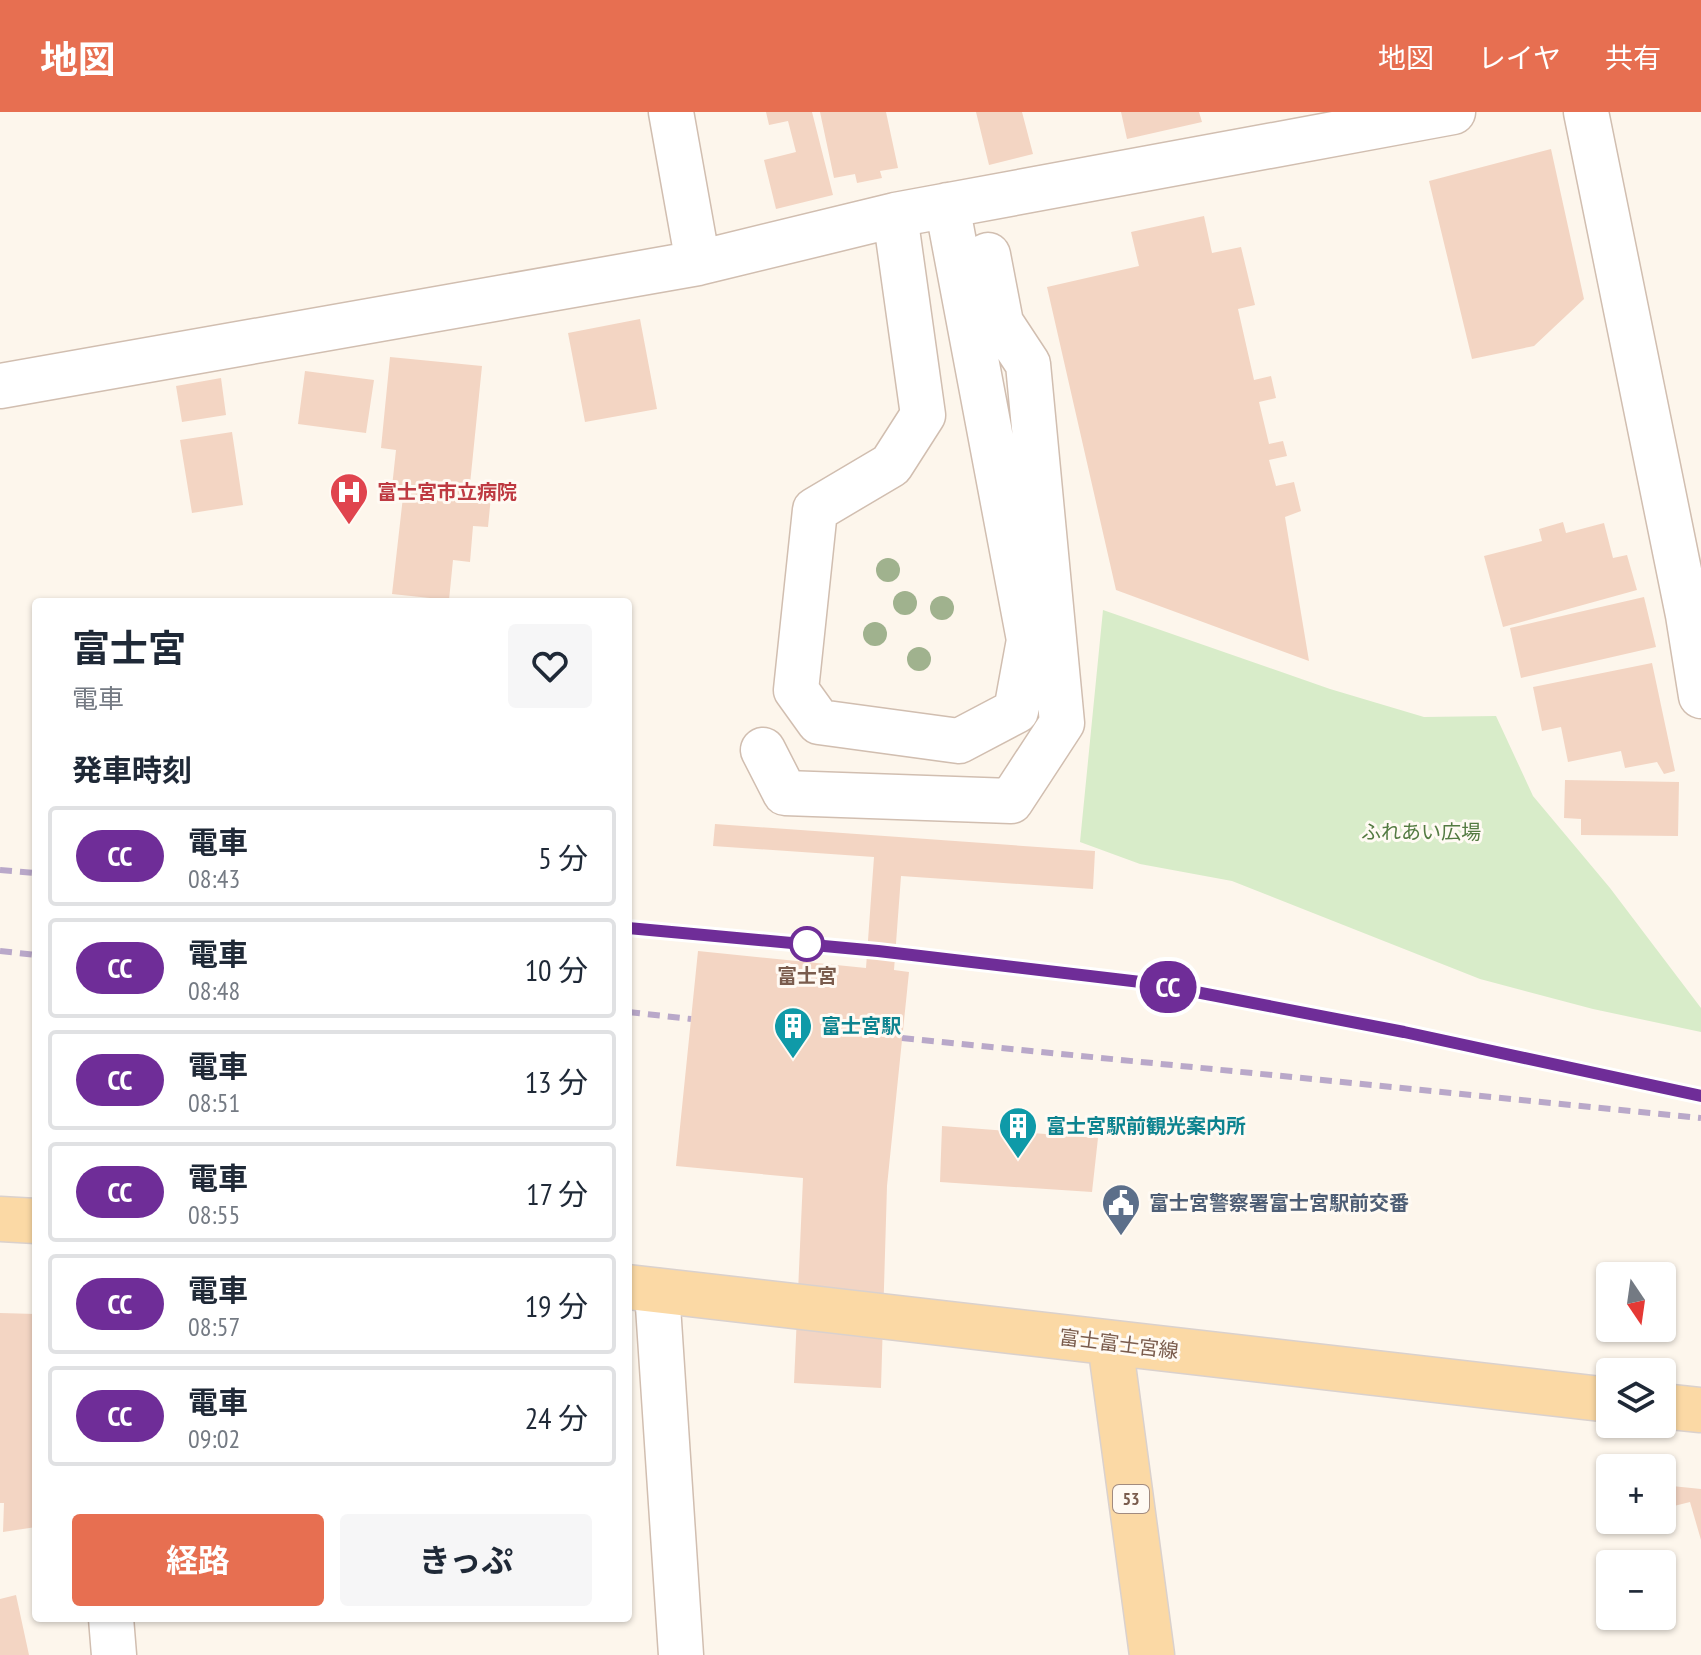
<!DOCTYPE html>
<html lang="ja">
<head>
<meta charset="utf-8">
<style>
	:root { --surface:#fff; --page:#f6f6f7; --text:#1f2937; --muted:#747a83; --line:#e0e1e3; --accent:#e76f51 }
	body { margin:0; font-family:"PT Sans Narrow","Noto Sans JP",sans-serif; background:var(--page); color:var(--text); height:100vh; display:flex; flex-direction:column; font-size:30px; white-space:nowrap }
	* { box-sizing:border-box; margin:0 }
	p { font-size:26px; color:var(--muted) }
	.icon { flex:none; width:44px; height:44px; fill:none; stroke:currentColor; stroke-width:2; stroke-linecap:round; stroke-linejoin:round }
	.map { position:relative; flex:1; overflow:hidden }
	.details { position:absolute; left:32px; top:486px; width:600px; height:1024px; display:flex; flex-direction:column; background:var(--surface); border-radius:8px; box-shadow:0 2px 6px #0004 }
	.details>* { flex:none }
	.badge { padding:0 16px; border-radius:26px; font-size:28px; line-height:52px }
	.needle { width:52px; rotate:167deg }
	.fabs { position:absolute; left:1596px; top:1150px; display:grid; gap:16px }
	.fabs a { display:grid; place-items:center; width:80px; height:80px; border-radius:8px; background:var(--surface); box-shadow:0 2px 6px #0004; font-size:40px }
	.map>.badge { position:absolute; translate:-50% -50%; box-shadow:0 0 0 4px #fff }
	h2 { padding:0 40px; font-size:30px; line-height:72px }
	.round { display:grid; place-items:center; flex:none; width:84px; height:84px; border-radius:8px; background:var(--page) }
	.overview { display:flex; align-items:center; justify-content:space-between; height:136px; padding:0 40px }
	h1 { font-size:38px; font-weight:700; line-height:60px }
	.cta { display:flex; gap:16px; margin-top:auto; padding:16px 40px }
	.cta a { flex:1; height:92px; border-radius:8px; background:var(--accent); color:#fff; font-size:32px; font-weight:700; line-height:92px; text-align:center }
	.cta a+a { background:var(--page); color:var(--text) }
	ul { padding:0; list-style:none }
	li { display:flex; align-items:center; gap:24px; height:100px; margin:0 16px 12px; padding:0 24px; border:4px solid var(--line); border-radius:8px }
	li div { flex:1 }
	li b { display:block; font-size:30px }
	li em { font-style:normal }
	li .badge { min-width:88px; font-weight:700; text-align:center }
	header { display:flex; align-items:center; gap:48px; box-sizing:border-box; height:112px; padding:0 40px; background:var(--accent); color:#fff }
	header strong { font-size:38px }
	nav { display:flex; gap:44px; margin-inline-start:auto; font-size:28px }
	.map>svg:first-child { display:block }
</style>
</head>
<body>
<header>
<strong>地図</strong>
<nav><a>地図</a><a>レイヤ</a><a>共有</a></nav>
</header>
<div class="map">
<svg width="1701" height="1543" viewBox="0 0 1701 1543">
	<rect width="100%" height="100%" fill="#fdf6ec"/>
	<path fill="#d8ecc9" d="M1103,498L1330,577L1424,605L1496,604L1533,684L1610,776L1701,896V920L1593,897L1480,867L1232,769L1140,752L1080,730Z"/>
	<path fill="#f3d5c3" d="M766,0H812L833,83L776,97L764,48L796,40L788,9L769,13Z
		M820,0H886L898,56L880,59L882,66L857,71L855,62L834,66Z
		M976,0H1022L1033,42L989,53Z
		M1121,0H1199L1202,10L1127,27Z
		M1551,37L1584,187L1534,234L1472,247L1429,69Z
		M1204,104L1212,141L1241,135L1255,193L1238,197L1254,268L1271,264L1276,286L1259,290L1269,332L1283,329L1287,344L1269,348L1276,374L1294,370L1301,399L1285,405L1309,549L1116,478L1047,175L1139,154L1131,120Z
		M640,207L657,297L585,310L568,221Z
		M390,245L482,254L470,372L492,374L488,415L473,414L470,450L453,448L449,488L392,482L404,376L392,375L396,338L381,336Z
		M305,259L374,268L366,321L298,312Z
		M221,266L226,303L182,310L176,274Z
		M232,320L243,393L192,401L180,328Z
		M1563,410L1566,421L1604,411L1613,446L1627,443L1637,478L1503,515L1484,444L1542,429L1539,417Z
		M1644,485L1656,535L1521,566L1510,516Z
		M1652,551L1675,659L1664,662L1657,650L1625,656L1621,639L1568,650L1561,615L1542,619L1533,575Z
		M1565,668L1679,670L1678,724L1581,723V707L1564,706Z
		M715,712L1095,739L1093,777L901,764L894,858L909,860L887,1074L881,1276L794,1271L803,1066L676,1054L698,839L866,856L874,745L713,734Z
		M942,1014L1098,1026L1092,1080L940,1070Z
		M0,1201L36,1202V1415L3,1420L4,1391H0Z
		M1662,1373L1701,1377V1428L1690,1390L1662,1397Z
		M16,1483L29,1543H0V1487Z"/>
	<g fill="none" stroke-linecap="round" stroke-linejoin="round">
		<g stroke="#d1beb0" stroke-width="47">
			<path id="minor" d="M671,0L698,151
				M1586,0L1688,503L1701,584
				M895,103L923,303L891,353L815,398L796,578L819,610L959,629L1016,599L1029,528L947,93
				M0,274L698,151L895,103L1453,0
				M763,638L785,681L1011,689L1062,611L1028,252L1001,211L988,143
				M657,1179L681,1543
				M111,1506L114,1543"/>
		</g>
		<g stroke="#dad1cd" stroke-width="47">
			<path id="major" d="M0,1107L36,1109
				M628,1175L1610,1288
				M1110,1231L1152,1543
				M1662,1294L1701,1298"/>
		</g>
		<use href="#minor" stroke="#fff" stroke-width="44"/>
		<use href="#major" stroke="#fbd9a5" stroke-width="44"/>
		<path stroke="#b9a8c9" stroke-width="6" stroke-dasharray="12 8" stroke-linecap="butt" d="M0,758L36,761
			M628,816L878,839L1149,871L1404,920L1701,984
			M0,839L36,843
			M628,900L691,907
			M902,926L1701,1006"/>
	</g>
	<g fill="#a0b28e">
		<circle cx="888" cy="458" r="12"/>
		<circle cx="905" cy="491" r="12"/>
		<circle cx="942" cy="496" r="12"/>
		<circle cx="875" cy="522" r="12"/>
		<circle cx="919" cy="547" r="12"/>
	</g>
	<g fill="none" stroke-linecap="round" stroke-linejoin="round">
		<g stroke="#fff" stroke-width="18">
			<path id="line" d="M628,816L878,839L1149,871L1404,920L1701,984"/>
		</g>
		<use href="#line" stroke="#6f2d98" stroke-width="12"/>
	</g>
	<defs>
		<g id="hospital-pin" transform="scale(2)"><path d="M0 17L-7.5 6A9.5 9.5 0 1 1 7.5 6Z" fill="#e0444e" stroke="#fffaf3"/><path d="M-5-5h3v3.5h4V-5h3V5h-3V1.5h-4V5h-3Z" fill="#fff"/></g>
		<g id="building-pin" transform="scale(2)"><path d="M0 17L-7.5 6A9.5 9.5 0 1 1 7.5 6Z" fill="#0f9aa8" stroke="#fffaf3"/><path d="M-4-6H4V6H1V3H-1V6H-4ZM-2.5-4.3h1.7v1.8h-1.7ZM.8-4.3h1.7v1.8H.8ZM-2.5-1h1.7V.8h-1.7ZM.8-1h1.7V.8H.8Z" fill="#fff"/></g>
		<g id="civic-pin" transform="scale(2)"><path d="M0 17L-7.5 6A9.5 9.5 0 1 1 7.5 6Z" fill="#5c6f8a" stroke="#fffaf3"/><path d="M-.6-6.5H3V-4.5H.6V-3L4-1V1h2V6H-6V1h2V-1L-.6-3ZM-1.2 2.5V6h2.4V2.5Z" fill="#fff"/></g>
	</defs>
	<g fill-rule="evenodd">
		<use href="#hospital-pin" x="349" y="380"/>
		<use href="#building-pin" x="793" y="914"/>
		<use href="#building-pin" x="1018" y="1014"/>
		<use href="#civic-pin" x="1121" y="1091"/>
	</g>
	<circle fill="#fff" stroke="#6f2d98" stroke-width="4" cx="807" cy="832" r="16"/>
	<g text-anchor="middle" stroke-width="6" stroke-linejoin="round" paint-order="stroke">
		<rect fill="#fffaf3" stroke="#a28b7f" stroke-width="2" x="1113" y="1373" width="36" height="28" rx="6"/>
		<g font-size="18" font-weight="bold" fill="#7a5c4d">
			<text x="1131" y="1393">53</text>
		</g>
		<g font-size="20" font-weight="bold" fill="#be3a42" stroke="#fffaf3" text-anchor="start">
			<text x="377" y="387">富士宮市立病院</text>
		</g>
		<g font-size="20" fill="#537a41" stroke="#fffaf3">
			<text x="1421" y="727">ふれあい広場</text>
		</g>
		<g font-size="20" font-weight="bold" fill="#7a5c4d" stroke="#fffaf3">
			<text x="807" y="871">富士宮</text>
		</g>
		<g font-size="20" font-weight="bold" fill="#0d838f" stroke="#fffaf3" text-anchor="start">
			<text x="821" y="921">富士宮駅</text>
			<text x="1046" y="1021">富士宮駅前観光案内所</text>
		</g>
		<g font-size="20" font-weight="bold" fill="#4e5e75" stroke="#fffaf3" text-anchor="start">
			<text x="1149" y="1098">富士宮警察署富士宮駅前交番</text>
		</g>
		<g font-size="20" fill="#7a5c4d" stroke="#fffaf3">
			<text transform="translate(1119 1232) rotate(7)" y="7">富士富士宮線</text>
		</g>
	</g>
</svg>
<div class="fabs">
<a><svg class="needle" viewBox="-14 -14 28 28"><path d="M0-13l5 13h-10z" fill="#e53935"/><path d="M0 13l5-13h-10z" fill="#747a83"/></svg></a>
<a><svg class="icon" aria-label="layers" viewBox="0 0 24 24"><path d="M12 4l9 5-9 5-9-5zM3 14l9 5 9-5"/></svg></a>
<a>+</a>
<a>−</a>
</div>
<b class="badge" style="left:1168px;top:875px;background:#6f2d98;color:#fff">CC</b>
<section class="details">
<div class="overview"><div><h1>富士宮</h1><p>電車</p></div><a class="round"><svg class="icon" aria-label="heart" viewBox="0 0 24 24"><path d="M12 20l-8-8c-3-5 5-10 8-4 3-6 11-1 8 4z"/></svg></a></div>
<h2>発車時刻</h2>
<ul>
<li><span class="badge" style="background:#6f2d98;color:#fff">CC</span><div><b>電車</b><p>08:43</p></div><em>5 分</em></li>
<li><span class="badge" style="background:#6f2d98;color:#fff">CC</span><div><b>電車</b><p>08:48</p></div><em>10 分</em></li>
<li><span class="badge" style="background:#6f2d98;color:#fff">CC</span><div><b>電車</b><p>08:51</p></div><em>13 分</em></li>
<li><span class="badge" style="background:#6f2d98;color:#fff">CC</span><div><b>電車</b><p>08:55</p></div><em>17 分</em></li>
<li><span class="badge" style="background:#6f2d98;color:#fff">CC</span><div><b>電車</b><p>08:57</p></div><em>19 分</em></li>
<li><span class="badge" style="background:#6f2d98;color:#fff">CC</span><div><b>電車</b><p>09:02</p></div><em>24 分</em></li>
</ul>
<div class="cta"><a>経路</a><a>きっぷ</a></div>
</section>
</div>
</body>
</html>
